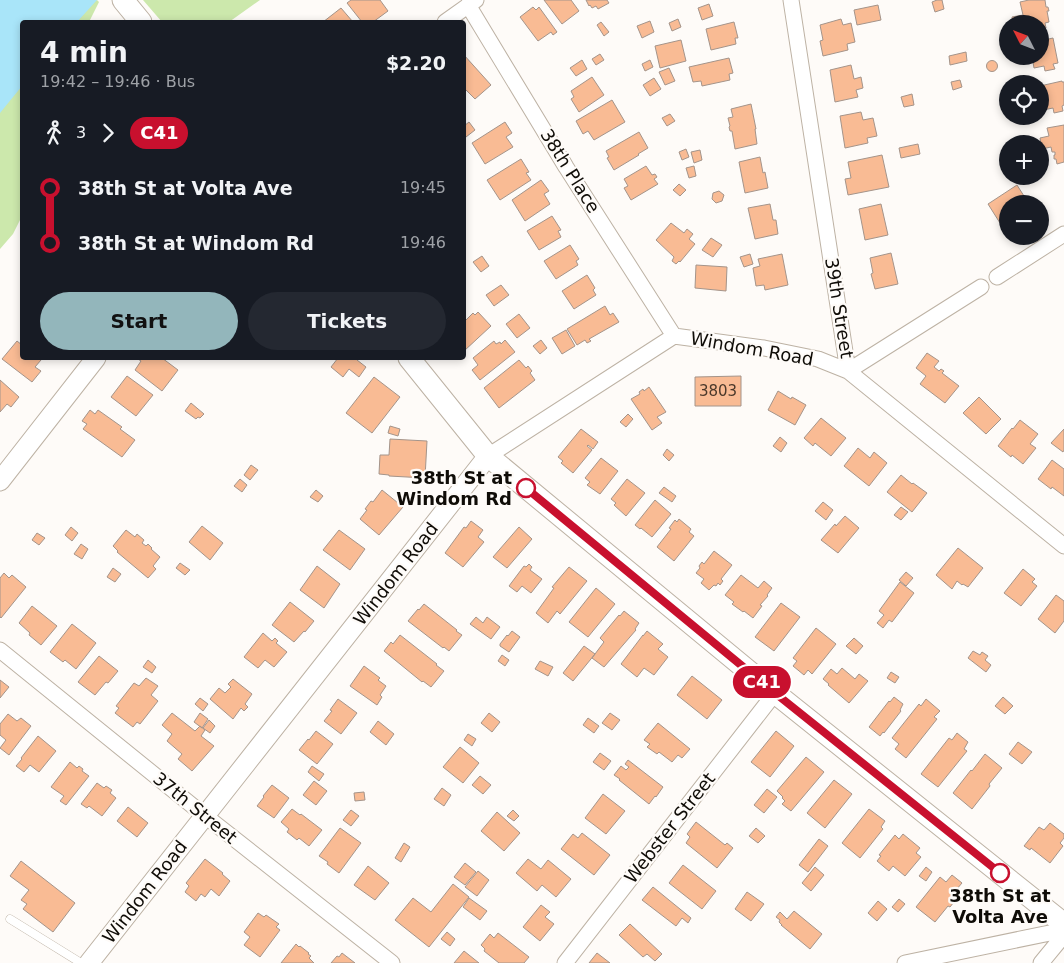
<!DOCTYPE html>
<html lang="en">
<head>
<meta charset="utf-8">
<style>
	:root { --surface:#171b24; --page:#242831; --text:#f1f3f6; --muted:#9ea1a6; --accent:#93b6bb }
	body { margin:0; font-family:"DejaVu Sans",sans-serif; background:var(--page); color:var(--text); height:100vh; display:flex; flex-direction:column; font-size:19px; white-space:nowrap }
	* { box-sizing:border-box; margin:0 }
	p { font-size:16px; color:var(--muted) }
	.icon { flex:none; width:28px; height:28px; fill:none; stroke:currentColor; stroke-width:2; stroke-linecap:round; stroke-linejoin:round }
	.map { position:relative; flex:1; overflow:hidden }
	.sheet { position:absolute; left:20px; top:20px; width:446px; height:340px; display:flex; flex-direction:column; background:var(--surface); border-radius:5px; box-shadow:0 2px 8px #0003 }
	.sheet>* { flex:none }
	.badge { padding:0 10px; border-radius:16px; font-size:18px; line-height:32px }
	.needle { width:32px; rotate:312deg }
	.fabs { position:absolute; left:999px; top:15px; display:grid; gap:10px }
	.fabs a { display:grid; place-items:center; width:50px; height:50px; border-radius:50%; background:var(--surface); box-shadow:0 2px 8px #0003; font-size:25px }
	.map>.badge { position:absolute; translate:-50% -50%; box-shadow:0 0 0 2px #fff }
	.legs { display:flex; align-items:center; gap:8px; height:55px; padding:0 20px; font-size:16px }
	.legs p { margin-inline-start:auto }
	.headline { display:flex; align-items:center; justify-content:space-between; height:85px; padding:0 20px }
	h1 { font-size:28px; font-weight:600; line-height:38px }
	.button { display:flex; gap:10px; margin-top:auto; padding:10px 20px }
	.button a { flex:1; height:58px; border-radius:30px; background:var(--accent); color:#111; font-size:20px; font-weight:600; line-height:58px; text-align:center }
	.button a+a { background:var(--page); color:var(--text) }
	ul { padding:0 20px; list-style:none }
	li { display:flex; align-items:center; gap:18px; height:55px; font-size:19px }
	li i { display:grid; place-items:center; width:8px; height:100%; margin:0 6px; background:currentColor }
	li i::after { content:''; width:12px; height:12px; margin:-6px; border:4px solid; border-radius:50%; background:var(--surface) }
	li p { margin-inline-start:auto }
	li:first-child i { background:linear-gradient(#0000 50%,currentColor 0) }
	li:last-child i { background:linear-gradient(currentColor 50%,#0000 0) }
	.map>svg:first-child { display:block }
</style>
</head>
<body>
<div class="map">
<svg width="1064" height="963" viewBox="0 0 1064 963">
	<rect width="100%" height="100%" fill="#fefbf8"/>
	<path fill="#cce8ac" d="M0,0H97L99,2L89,22H22V216L13,234L0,249Z
		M143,0H260L229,22H162Z"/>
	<path fill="#a9e5f9" d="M0,0H97L77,22H22V86L0,113Z"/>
	<path fill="#f9bb94" stroke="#a4948a" d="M351,0H380L388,11L373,22H362L347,3Z
		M544,0H571L579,11L562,24Z
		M586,0H607L609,3L598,9L596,6L592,8L590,5L589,6Z
		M937,0H942L944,9L935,12L932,2Z
		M1029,0H1045L1046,7H1048L1049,11H1047L1049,22L1045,23L1046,28L1040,29V24H1013L1012,17L1023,15L1020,2Z
		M709,4L713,16L702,20L698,8Z
		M878,5L881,20L857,25L854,10Z
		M533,7L536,10L539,7L557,32L553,35L551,32L538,41L520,17Z
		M341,8L353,22H323Z
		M678,19L681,27L672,31L669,23Z
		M841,19L843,25L851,23L855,42L847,44L848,50L823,56L820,41L823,40L820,25Z
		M650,21L654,32L642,38L637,26Z
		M601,22L609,32L604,36L597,25Z
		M734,22L738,38H735L736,44L711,50L706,29Z
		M1053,38L1058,63L1053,64L1055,69L1045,71L1044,66L1034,68L1032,56H1040V41Z
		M681,40L686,61L660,68L655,46Z
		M966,52L967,61L950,65L949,56Z
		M600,54L604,60L596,65L592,59Z
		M464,55L491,85L475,99L464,88Z
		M729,58L733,73L729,74L730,80L702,86L701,81L693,82L689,67Z
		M582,60L587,69L576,76L570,68Z
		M650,60L653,67L645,71L642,64Z
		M986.5 66a5.5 5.5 0 1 1 11 0a5.5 5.5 0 1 1-11 0Z
		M851,65L854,79L861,77L863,88L856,90L858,97L835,102L830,70Z
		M669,68L675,81L665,85L659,72Z
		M592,77L604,95L579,112L571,99L574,97L571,91Z
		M654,78L661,89L650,96L643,85Z
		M960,80L962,87L953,90L951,82Z
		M1062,81V82H1064V105L1062,106L1063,111L1054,113L1053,108L1043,110L1041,99H1040V86Z
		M912,94L914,105L904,107L901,97Z
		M612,100L625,122L594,140L588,131L583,134L576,121Z
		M751,104L756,129H755L757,144L735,149L732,131H730L729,127L730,126L728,118L733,117L731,109Z
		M861,112L863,120L873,118L877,136L867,138L868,143L845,148L840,116Z
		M670,114L675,121L667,126L662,118Z
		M469,122L475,130L466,137L464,134V126Z
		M505,122L512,133L506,137L513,147L485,164L472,143Z
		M1064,125V162L1057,164L1056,159H1054V155H1055V152H1052L1051,147L1042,149L1040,138L1049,136L1047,128Z
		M639,132L648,148L638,154L639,155L614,170L607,158L609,157L606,151Z
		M918,144L920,154L901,158L899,148Z
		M686,149L689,157L682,160L679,152Z
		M700,150L702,160L694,163L691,152Z
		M882,155L889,187L848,195L845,179L851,178L848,162Z
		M760,157L763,173L765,172L768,188L745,193L739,162Z
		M521,159L529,172L526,173L531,180L500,200L487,180Z
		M646,166L652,175L655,174L657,177L654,179L658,184L631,200L624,188L628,186L624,179Z
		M694,166L696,176L689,178L686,168Z
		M541,180L549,191L544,194L550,204L525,221L512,200Z
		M679,184L686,190L680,196L673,190Z
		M1017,185L1029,204H1008V218L1000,223L988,204Z
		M719,191L724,195L722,201L716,203L712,199L713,193Z
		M770,204L773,220H776L778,234L755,239L748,208Z
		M881,204L888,235L865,240L859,209Z
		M552,216L561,230L558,231L561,237L539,250L527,231Z
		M671,223L684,233L687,229L693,234L689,239L695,244L680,262L679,261L676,264L672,261L674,257L656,240Z
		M711,238L722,245L713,257L702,250Z
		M570,245L579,259L576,261L578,265L556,279L544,261Z
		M891,253L898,284L875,289L871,274L873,273L870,258Z
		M750,254L753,264L744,267L740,257Z
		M782,254L788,285L765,290L764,285L756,286L753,268L760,266L758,259Z
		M482,256L489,266L481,272L473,262Z
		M696,265L727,267L726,291L695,288Z
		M587,275L595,288L593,290L596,295L574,309L562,291Z
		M501,285L509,295L494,306L486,295Z
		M605,306L610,315L613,313L619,322L589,339L591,341L587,343L585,340L577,345L567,329Z
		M478,312L491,326L464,351V322L473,313L475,315Z
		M519,314L530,328L517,338L506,324Z
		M566,330L575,346L562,354L552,338Z
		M505,340L515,352L480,380L472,370L478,365L473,358L494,341L496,344L500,342L501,344Z
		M541,340L547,348L540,354L533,346Z
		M17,341L22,345V358H38L41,360L35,367L41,371L32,382L2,359Z
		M927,353L939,361L934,367L939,371L941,369L944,371L942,373L959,386L945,403L920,384L926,376L916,368Z
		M139,358H162L178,370L162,391L135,370L141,361L138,359Z
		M338,358H358L357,360L366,367L359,377L349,369L343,377L331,367Z
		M519,360L526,368L528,366L532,371L530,373L535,380L499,408L484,388Z
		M127,376L153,395L136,416L111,397Z
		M741,376V406H695V377Z
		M374,377L400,397L372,433L346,413Z
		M0,380L19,397L11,407L7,404L0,412Z
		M649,387L666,412L657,417L662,423L652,430L631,399L640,394L639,392L643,389L644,391Z
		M778,391L791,399L792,397L806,405L795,425L768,410Z
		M979,397L1001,419L986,434L963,413Z
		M191,403L204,414L200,418L198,417L196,419L185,411Z
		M90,410L95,414L98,410L122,427L120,429L135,440L122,457L83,429L87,424L82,421Z
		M628,414L633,419L626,427L620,422Z
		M821,418L846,438L831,456L815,443L813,446L804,438Z
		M1020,420L1038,434L1030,444L1036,448L1023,464L1012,455L1011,457L998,446L1012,428L1013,429Z
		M390,426L400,429L398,436L388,433Z
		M581,429L598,442L593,449L588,445L587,446L592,450L573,473L561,463L563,461L558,457Z
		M1064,429V450L1063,452L1051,443Z
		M780,437L787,443L781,452L773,446Z
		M390,439L427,441L425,478L389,476V475L379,474L380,455H389Z
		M858,448L870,458L874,452L887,463L869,486L844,466Z
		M667,449L674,455L669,461L663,455Z
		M601,458L618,471L600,494L587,485L590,482L585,478Z
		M1052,460L1064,469V496L1052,487L1051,489L1038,479Z
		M251,465L258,470L250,480L244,475Z
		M901,475L912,484L913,483L927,493L912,512L887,492Z
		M240,479L247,485L242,492L234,486Z
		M627,479L645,493L626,516L614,505L616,503L611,499Z
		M664,487L676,496L672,502L659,493Z
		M316,490L323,496L318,502L310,497Z
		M382,490L403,507L379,535L360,519L367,510L365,509L371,501L373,502Z
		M655,500L671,514L652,537L641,528L640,529L635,525Z
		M823,502L833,510L826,520L815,511Z
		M901,507L908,512L901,520L894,515Z
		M845,516L859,528L838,553L821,540L835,524L836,526Z
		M679,519L691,529L689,532L694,536L674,561L657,547L671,529L669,528L675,520L677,522Z
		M471,521L483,530L478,537L484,542L463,567L445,553L464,527L466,528Z
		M202,526L223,543L210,560L189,542Z
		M71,527L78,533L72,541L65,535Z
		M519,527L532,539L507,568L493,557Z
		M126,530L135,537L137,534L144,540L142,543L146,546L148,544L152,548L151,549L160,557L153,566L156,569L148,578L117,552L118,551L113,546Z
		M339,530L365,549L350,570L323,550Z
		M37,533L45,538L39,545L32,540Z
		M81,544L88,549L82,559L74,554Z
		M958,548L983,568L968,587L963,584L962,585L957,581L952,589L936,575Z
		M714,551L732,565L721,579L723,581L720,585L718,583L716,586L714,585L709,590L701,583L704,579L696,573L700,568L699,566L702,562L704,564Z
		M180,563L190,570L185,575L176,568Z
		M529,564L532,567L530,570L542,579L531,593L522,586L517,592L509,586L524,566L526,567Z
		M317,566L340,584L324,608L300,590Z
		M569,567L587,581L560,614L557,611L548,623L536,613L554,588L552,587Z
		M113,568L121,574L115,582L107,577Z
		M1023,569L1035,579L1032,582L1037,586L1021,606L1004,593Z
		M906,572L913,578L906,586L899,580Z
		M4,573L9,578L12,575L26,587L1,618L0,617V578Z
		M741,575L758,588L764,581L772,588L767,595L768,596L760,605L762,606L753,618L744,611L743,612L732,604L734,602L725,595Z
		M900,582L914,593L892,622L889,620L883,628L877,623L884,615L879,611Z
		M596,588L615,604L588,637L569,622Z
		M1056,595L1064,601V621L1055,633L1038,619Z
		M290,602L314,621L305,632L304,631L294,642L272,625Z
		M781,603L800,617L774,651L755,637Z
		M424,604L457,630L456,631L462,635L449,651L444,647L443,648L408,621L418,609L419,610Z
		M32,606L57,626L41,645L29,635L30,633L19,623Z
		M624,611L639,623L635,629L636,630L604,667L592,658L604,642L600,638L619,615L620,616Z
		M476,617L483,623L487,617L500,627L491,639L470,624Z
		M72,624L96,643L76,669L65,660L63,662L50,652Z
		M816,628L836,644L812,674L808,670L804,675L793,666L797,661L793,658Z
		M512,631L520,637L509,652L500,646V644L507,635L508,636Z
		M647,631L663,644L658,649L668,657L654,675L644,668L637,677L621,664L643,635V636Z
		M263,633L272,641L275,638L278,641L276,643L287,652L274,667L265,660L258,668L244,657Z
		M400,635L437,664L436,665L444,671L431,687L423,681L422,682L384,651L391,642L393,644Z
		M854,638L863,646L856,654L846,646Z
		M584,646L595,654L573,681L563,673Z
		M973,651L980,655L982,652L988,656L985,660L991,665L986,672L968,658Z
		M502,655L509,660L505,666L498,661Z
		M99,656L118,671L108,683L106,682L95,695L78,682Z
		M148,660L156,667L152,673L143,667Z
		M540,661L553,667L548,676L535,669Z
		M364,666L380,678L378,680L386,686L380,695L382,697L377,705L350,686Z
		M842,668L855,679L859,674L868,681L849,703L828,685L829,684L823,679L831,669L837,674Z
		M891,672L899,677L895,683L887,678Z
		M692,676L722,700L707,719L677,695Z
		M146,678L158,686L151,695L158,701L140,724L137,722L133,727L115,713L119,708L116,706L134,683L139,686Z
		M233,679L252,694L245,704L248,707L244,711L241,708L233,719L210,699L219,688L225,693L231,687L228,684Z
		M0,680L9,687L0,698Z
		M894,697L903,704L900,710L901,711L884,733L883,732L880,736L869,727L889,701L890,702Z
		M1003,697L1013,706L1005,714L995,706Z
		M200,698L208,704L203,711L195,704Z
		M338,699L357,713L341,734L324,721L332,711L330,710Z
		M926,699L940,711L934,717L937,719L906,758L895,749L899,744L892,738L919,704L921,706Z
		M172,713L195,731L200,726L205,730L201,736L214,746L192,771L178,759L182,754L167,741L172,734L162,725Z
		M200,713L208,719L202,728L194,722Z
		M489,713L500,722L492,732L481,723Z
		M610,713L620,720L612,730L602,723Z
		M8,714L17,721L21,718L31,726L9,755L0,748L6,740L0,735V724Z
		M588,718L599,726L594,733L583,725Z
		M209,720L215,726L210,733L203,728Z
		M378,721L394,734L386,745L370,732Z
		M658,723L690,749L682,758L678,755L672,762L659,752L657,754L647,747L650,744L644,740Z
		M316,731L333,744L317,764L299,750L308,739L309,740Z
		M776,731L794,746L770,777L751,762Z
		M957,733L968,742L964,749L967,751L938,787L921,774L949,738L952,740Z
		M468,734L476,739L472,746L464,740Z
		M38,736L56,751L39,772L30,765L24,772L16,766L22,759L21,758Z
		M1018,742L1032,752L1022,764L1009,754Z
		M460,747L479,763L463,783L443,767Z
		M600,753L611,761L604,770L593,762Z
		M985,754L1002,768L989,784L990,786L972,809L953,793L971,770L972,771Z
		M806,757L824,772L791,811L782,804L785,801L782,798L783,797L777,791Z
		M628,760L663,787L656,797L655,796L649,804L619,780L620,779L614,775L621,766L626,770L629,767L625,764Z
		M70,762L77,768L79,766L83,769L82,771L89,776L66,805L60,801L64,796L51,787Z
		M312,766L324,774L319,781L308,772Z
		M480,776L491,785L483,794L472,785Z
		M834,780L852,794L825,828L807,813Z
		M314,781L327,791L316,805L303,795Z
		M97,783L104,788L106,786L112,790L110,793L116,798L102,816L89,806L87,808L81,804Z
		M272,785L289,798L274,818L257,806L264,797L263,796Z
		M442,788L451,795L444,806L434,799Z
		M767,789L777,797L764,813L754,805Z
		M364,792L365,800L355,801L354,793Z
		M603,794L625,811L606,834L585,818Z
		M128,807L148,823L137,837L117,821Z
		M292,809L300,815L301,814L322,830L309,846L299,838L297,840L287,832L289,829L281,822Z
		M869,809L885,821L881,827L883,829L860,858L842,843Z
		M351,810L359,816L351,826L343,820Z
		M513,810L519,816L514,821L507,816Z
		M497,812L520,833L504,851L481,831Z
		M696,822L725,845L727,843L733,848L717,868L686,843L690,837L687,834Z
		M1050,823L1064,834V838L1060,843L1063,846L1050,863L1031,848L1030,850L1024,846L1039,827L1044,830Z
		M340,828L361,843L339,873L327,864L328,862L319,856Z
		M756,828L765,836L758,843L749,836Z
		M582,833L610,855L594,875L561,849L573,834L578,838Z
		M903,834L920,848L916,853L921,857L905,876L893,866L889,871L877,861L881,856L879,855L895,835L899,839Z
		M819,839L828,846L808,872L799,865Z
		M404,843L410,847L401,862L395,858Z
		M205,859L223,873L222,874L230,881L219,896L211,889L205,897L201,894L196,901L185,892L189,886L186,883Z
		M528,859L541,869L548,860L571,879L556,897L542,885L537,891L516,873Z
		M21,861L75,903L53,932L23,909L27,904L21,900L29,890L10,876Z
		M465,863L476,872L465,885L454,877Z
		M683,865L716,891L702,909L669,883Z
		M368,866L389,883L375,900L354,885Z
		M815,867L824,875L811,891L802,883Z
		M926,867L932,872L926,881L919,876Z
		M478,871L489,880L477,896L465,887Z
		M952,875L962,883L956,890L959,892L952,900L954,902L950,907L948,906L935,922L916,907L940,877L946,882Z
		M453,884L469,897L429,947L395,920L413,898L431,912Z
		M653,887L691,918L688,923L682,918L676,926L642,900Z
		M747,892L764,904L751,921L735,909Z
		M469,898L487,911L480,920L463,907Z
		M899,899L905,904L898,912L892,907Z
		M878,901L887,909L877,921L868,913Z
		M541,905L550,912L545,917L554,924L540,941L523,927Z
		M794,911L822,934L810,949L781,925H782L779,922L780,920L776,917L780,912L787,919Z
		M258,913L264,917L266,915L279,924L276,927L280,930L260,957L244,945L250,937L244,932Z
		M630,924L662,954L655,961L647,954L643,957L619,935Z
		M447,932L455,939L450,946L441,939Z
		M498,933L529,957L524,963H499L484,951L485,949L481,945L490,934L494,938Z
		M296,944L299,947L300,946L309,953L308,954L311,956L309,958L314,963H281Z
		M464,951L479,963H454Z
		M342,953L355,963H331L337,956L339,957Z
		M597,953L610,963H589Z"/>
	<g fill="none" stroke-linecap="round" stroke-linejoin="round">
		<g stroke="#bdb2a4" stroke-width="9">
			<path id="service" d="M10,919L81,963"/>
		</g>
		<g stroke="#bdb2a4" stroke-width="17">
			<path id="minor" d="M791,0L848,371L1064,546
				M468,5L566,167L674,336
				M445,22L476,0
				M997,277L1064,234
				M488,456L674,336L764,348L818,359L848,371L981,287
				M0,650L194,807L392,963
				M565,963L775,693
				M905,963L1064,930
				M1041,963L1064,935"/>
		</g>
		<g stroke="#bdb2a4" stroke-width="21">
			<path id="tertiary" d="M0,481L96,358
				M89,963L488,456"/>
		</g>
		<g stroke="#bdb2a4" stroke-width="23">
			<path id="secondary" d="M123,0L141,22
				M409,358L488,456L775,693L1064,924"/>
		</g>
		<use href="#service" stroke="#fff" stroke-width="8"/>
		<use href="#minor" stroke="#fff" stroke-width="15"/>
		<use href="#tertiary" stroke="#fff" stroke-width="19"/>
		<use href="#secondary" stroke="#fff" stroke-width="21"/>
	</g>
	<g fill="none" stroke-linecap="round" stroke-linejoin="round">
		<g stroke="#fff" stroke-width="11">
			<path id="line-1" d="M526,488L775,693L1000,873"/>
		</g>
		<use href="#line-1" stroke="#c8102e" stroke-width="8"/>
	</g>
	<g fill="#fff" stroke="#c8102e" stroke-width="2.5">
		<circle cx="526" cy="488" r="9"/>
		<circle cx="1000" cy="873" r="9"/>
	</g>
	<g text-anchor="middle" stroke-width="4.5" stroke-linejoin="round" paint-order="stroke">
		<g font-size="15" fill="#4a382a">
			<text x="718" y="396">3803</text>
		</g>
		<g font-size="18" fill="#0f0c07" stroke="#fefbf8">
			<text transform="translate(570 171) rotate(58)" y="6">38th Place</text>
			<text transform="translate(839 308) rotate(81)" y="6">39th Street</text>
			<text transform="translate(752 349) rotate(10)" y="6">Windom Road</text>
			<text transform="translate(396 574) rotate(-52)" y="6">Windom Road</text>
			<text transform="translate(195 808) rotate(39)" y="6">37th Street</text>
			<text transform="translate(670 828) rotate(-52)" y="6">Webster Street</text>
			<text transform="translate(145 892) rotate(-52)" y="6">Windom Road</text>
		</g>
		<g font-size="18" font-weight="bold" fill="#0f0c07" stroke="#fefbf8" text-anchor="end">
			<text x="512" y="484">38th St at<tspan x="512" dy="21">Windom Rd</tspan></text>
			<text x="1000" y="902" text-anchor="middle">38th St at<tspan x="1000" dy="21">Volta Ave</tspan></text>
		</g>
	</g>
</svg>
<div class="fabs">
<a><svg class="needle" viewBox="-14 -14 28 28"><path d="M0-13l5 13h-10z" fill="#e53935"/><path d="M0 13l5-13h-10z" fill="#9ea1a6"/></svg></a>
<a><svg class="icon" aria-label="locate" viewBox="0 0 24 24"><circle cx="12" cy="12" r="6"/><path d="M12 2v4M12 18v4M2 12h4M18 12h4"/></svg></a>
<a>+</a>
<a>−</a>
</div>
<b class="badge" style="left:762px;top:682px;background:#c8102e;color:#fff">C41</b>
<section class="sheet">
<div class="headline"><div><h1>4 min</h1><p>19:42 – 19:46 · Bus</p></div><b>$2.20</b></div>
<div class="legs"><svg class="icon" aria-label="walk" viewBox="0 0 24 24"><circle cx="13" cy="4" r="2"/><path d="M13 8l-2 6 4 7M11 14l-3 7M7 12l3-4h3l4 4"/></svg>3<svg class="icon" aria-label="forward" viewBox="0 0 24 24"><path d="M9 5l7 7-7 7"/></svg><b class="badge" style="background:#c8102e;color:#fff">C41</b></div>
<ul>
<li><i style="color:#c8102e"></i><b>38th St at Volta Ave</b><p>19:45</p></li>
<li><i style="color:#c8102e"></i><b>38th St at Windom Rd</b><p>19:46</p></li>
</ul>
<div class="button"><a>Start</a><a>Tickets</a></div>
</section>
</div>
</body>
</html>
